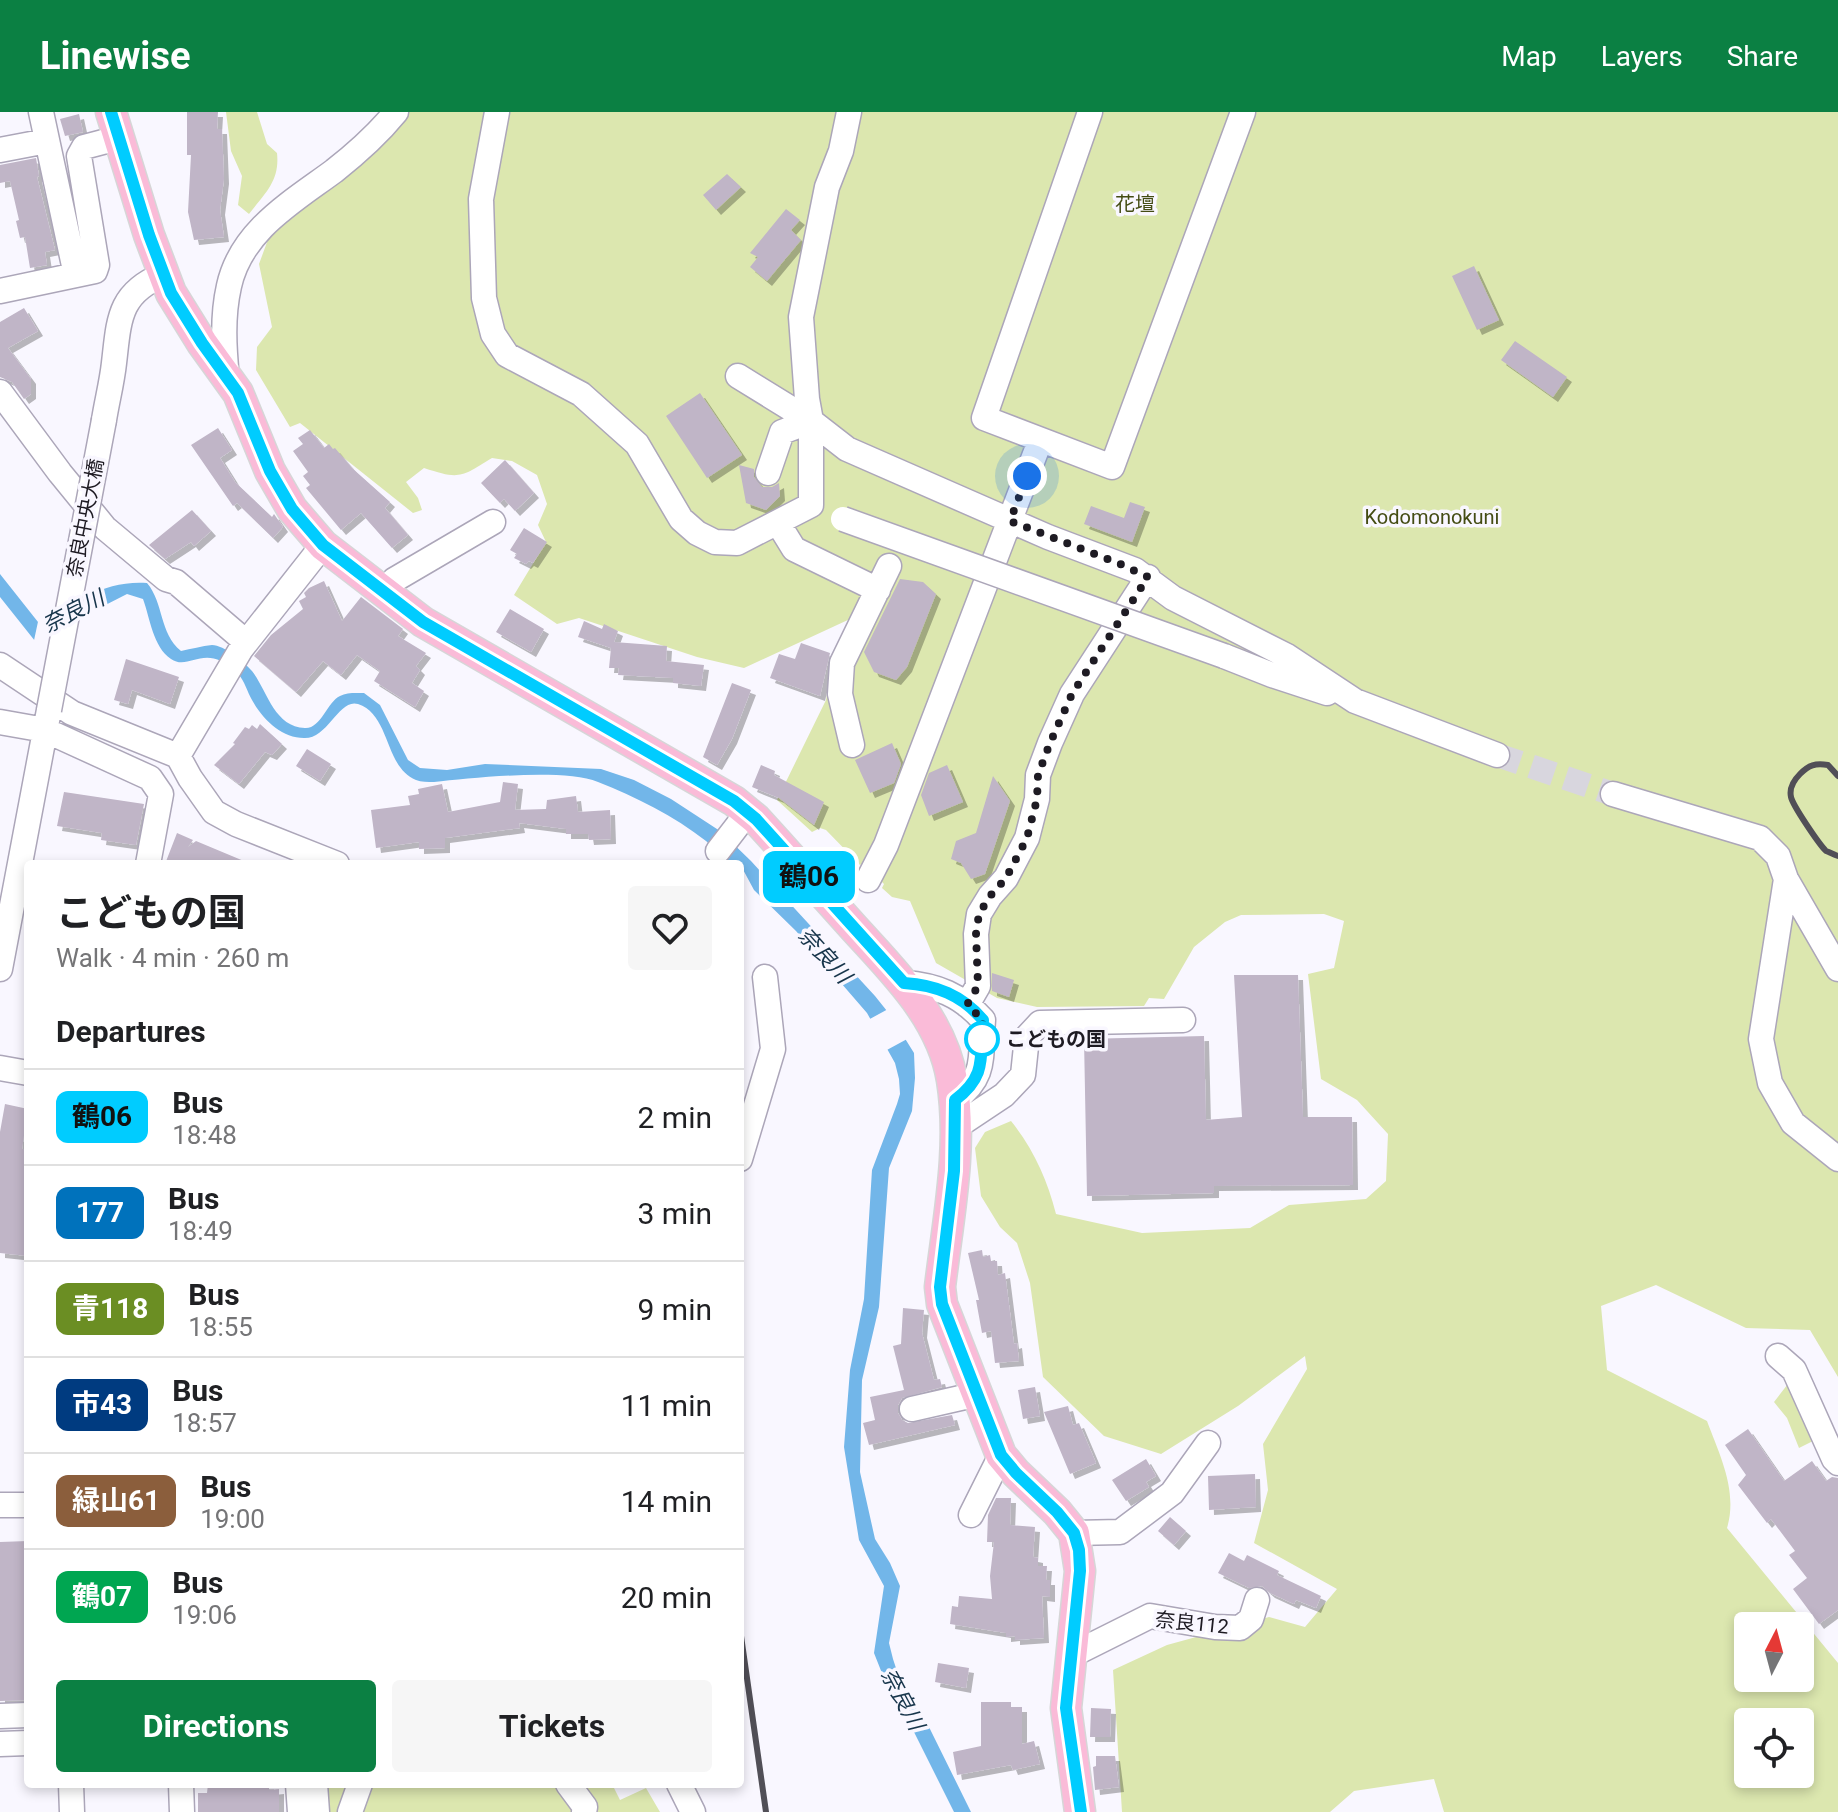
<!DOCTYPE html>
<html lang="en">
<head>
<meta charset="utf-8">
<style>
	:root { --surface:#fff; --page:#f6f6f6; --text:#202124; --muted:#757577; --line:#e0e0e0; --accent:#0b8043 }
	body { margin:0; font-family:Roboto,"Noto Sans JP",sans-serif; background:var(--page); color:var(--text); height:100vh; display:flex; flex-direction:column; font-size:30px; white-space:nowrap }
	* { box-sizing:border-box; margin:0 }
	p { font-size:26px; color:var(--muted) }
	.icon { flex:none; width:44px; height:44px; fill:none; stroke:currentColor; stroke-width:2; stroke-linecap:round; stroke-linejoin:round }
	.map { position:relative; flex:1; overflow:hidden }
	.details { position:absolute; left:24px; top:748px; width:720px; height:928px; display:flex; flex-direction:column; background:var(--surface); border-radius:8px; box-shadow:0 4px 12px #0003 }
	.details>* { flex:none }
	.badge { padding:0 16px; border-radius:12px; font-size:28px; line-height:52px }
	.needle { width:52px; rotate:6deg }
	.controls { position:absolute; left:1734px; top:1500px; display:grid; gap:16px }
	.controls a { display:grid; place-items:center; width:80px; height:80px; border-radius:8px; background:var(--surface); box-shadow:0 4px 12px #0003; font-size:40px }
	.you { position:absolute; width:40px; height:40px; margin:-20px; border:6px solid #fff; border-radius:50%; background:#1a73e8; box-shadow:0 0 0 12px #1a73e833 }
	.map>.badge { position:absolute; translate:-50% -50%; box-shadow:0 0 0 4px #fff }
	h2 { padding:0 32px; font-size:30px; line-height:72px }
	.round { display:grid; place-items:center; flex:none; width:84px; height:84px; border-radius:8px; background:var(--page) }
	.headline { display:flex; align-items:center; justify-content:space-between; height:136px; padding:0 32px }
	h1 { font-size:38px; font-weight:700; line-height:60px }
	.action { display:flex; gap:16px; margin-top:auto; padding:16px 32px }
	.action a { flex:1; height:92px; border-radius:8px; background:var(--accent); color:#fff; font-size:32px; font-weight:700; line-height:92px; text-align:center }
	.action a+a { background:var(--page); color:var(--text) }
	ul { padding:0; list-style:none }
	li { display:flex; align-items:center; gap:24px; height:96px; padding:0 32px; border-top:2px solid var(--line) }
	li div { flex:1 }
	li b { display:block; font-size:30px }
	li em { font-style:normal }
	li .badge { min-width:88px; font-weight:700; text-align:center }
	header { display:flex; align-items:center; gap:48px; box-sizing:border-box; height:112px; padding:0 40px; background:var(--accent); color:#fff }
	header strong { font-size:38px }
	nav { display:flex; gap:44px; margin-inline-start:auto; font-size:28px }
	.map>svg:first-child { display:block }
</style>
</head>
<body>
<header>
<strong>Linewise</strong>
<nav><a>Map</a><a>Layers</a><a>Share</a></nav>
</header>
<div class="map">
<svg width="1838" height="1700" viewBox="0 0 1838 1700">
	<defs>
		<filter id="shadow"><feDropShadow dx="5" dy="5" stdDeviation="0" flood-color="#0004"/></filter>
	</defs>
	<rect width="100%" height="100%" fill="#f9f7ff"/>
	<path fill="#dce7af" fill-rule="evenodd" d="M226,0H257L267,32L277,41C280,69 265,81 249,102L238,93L242,64L231,39Z
		M398,0H1838V1265L1810,1218L1746,1216L1656,1173L1601,1194L1607,1258L1707,1309C1720,1344 1738,1379 1727,1416L1838,1551V1700H1444L1434,1667L1354,1679L1330,1700H1122L1113,1558L1167,1533L1269,1505L1305,1515L1337,1477L1254,1431L1268,1378L1263,1332L1307,1257L1305,1244L1238,1294L1161,1342L1104,1324L1043,1265L1030,1171L1017,1131L1000,1115L981,1084L975,1036L985,1020L1011,1009C1034,1038 1047,1067 1056,1102L1142,1121L1250,1116L1289,1093L1366,1087L1386,1069L1388,1022L1357,988L1321,967L1308,862L1334,856L1344,809L1324,802L1241,803L1225,810L1194,835L1164,887L1149,886L1144,894L1037,895L997,886L936,851L910,789L892,785L882,776L884,772L863,751L860,753L826,718L820,716L812,720L777,688L826,588C830,557 844,532 858,505L850,507L744,556L697,545L579,506L557,512L514,483L546,430L538,413L547,392L537,363L512,349L492,346C461,365 460,368 424,356L406,370L418,386L422,398L413,401L300,311L290,315L256,258L257,235L272,215L259,152L273,114ZM1748,1514H1800V1566H1748ZM1748,1610H1800V1662H1748Z
		M1791,1268L1819,1326L1799,1336L1787,1306L1774,1290Z
		M321,1672H612L620,1688L646,1676L660,1700H322Z"/>
	<path fill="#72b6e9" d="M0,462L38,510C74,491 105,468 147,471C164,491 159,521 181,539C191,537 202,534 212,533C224,533 244,550 252,559C267,578 274,615 305,616C321,617 327,590 340,584C347,580 357,581 364,581L380,593L408,648L420,656L447,658L485,652L601,657L634,668L671,687L720,719L751,749L875,884L891,904L914,941L915,966L912,999L889,1056L879,1195L862,1268L860,1360L875,1427L890,1451L900,1474L889,1531L893,1547L904,1580L928,1613L971,1700H954L912,1616L893,1589L874,1541L884,1474L859,1428L844,1335L850,1258L864,1187L872,1058L897,992L900,982L899,967L895,951L867,901L796,819L754,778L740,752C725,752 717,738 706,729C674,704 636,685 598,670C563,656 473,666 434,670C428,670 421,670 416,668C384,655 391,603 358,592C339,586 328,627 304,626C282,626 263,608 252,588C247,580 245,569 238,562C205,528 190,560 171,547C153,535 150,506 143,487L127,482L35,529L0,485Z"/>
	<path fill="#f9f7ff" d="M101,473L95,504L40,532L33,533L39,505Z
		M890,896L909,926L885,939L868,908Z"/>
	<path fill="#c0b5c7" filter="url(#shadow)" d="M187,0H218L217,17H222L224,67L220,98L224,125L194,128L188,100L191,43H187Z
		M79,2L83,20L65,24L60,7Z
		M36,46L39,64L37,65L55,138L45,140L47,153L30,156L25,125L20,126L16,109L19,108L10,69L0,71V53Z
		M727,62L741,75L716,98L703,83Z
		M786,97L800,108L791,118L801,128L767,169L750,155L758,145L750,141Z
		M1474,154L1499,208L1477,218L1452,164Z
		M24,196L38,219L8,236L31,267V282L24,287L12,270L0,265V210Z
		M1515,229L1567,265L1553,285L1501,248Z
		M700,281L742,343L707,366L666,304Z
		M218,316L232,338L220,346L235,370L272,405L274,402L283,415L273,426L237,391L233,394L191,333Z
		M310,318L324,336L329,332L333,337L335,336L352,356L390,390L385,396L408,423L392,436L361,401L341,418L306,376L310,373L303,364L308,360L293,339L303,332L298,326Z
		M505,348L534,381L515,399L504,387L500,391L481,371Z
		M739,353L754,357V365L762,375H772L779,371L780,384L766,398L746,391Z
		M1130,390L1145,395L1132,430L1084,412L1091,394L1124,406Z
		M192,398L211,419L194,434L191,430L165,447L149,433Z
		M524,416L547,430L533,451L529,449L526,452L514,446L517,442L510,438Z
		M900,467L923,470L936,482L907,555L896,568L874,560L864,540Z
		M324,469L342,509L361,485L403,517L398,524L426,541L416,554L420,558L412,571L424,579L415,595L374,569L380,559L357,543L341,563L323,549L296,580L254,544L271,523L303,497L299,489L306,485L304,481L309,476Z
		M510,497L544,517L531,540L496,520Z
		M584,509L602,517L604,512L618,519L614,530L667,534L666,549L704,553L701,574L673,571V566L618,563L619,556H609L611,536L578,525Z
		M801,531L830,541L820,584L770,566L779,542L795,547Z
		M126,547L179,565L170,592L132,578L128,592L114,588Z
		M732,571L751,578L732,627L717,653L703,645Z
		M260,612L282,632L272,643L265,640L239,672L214,653L235,632L233,631L245,615L249,617L252,613L257,617Z
		M892,631L901,652L894,671L870,681L855,648Z
		M307,637L331,652L320,669L296,654Z
		M761,653L775,659L774,663L824,690L814,713L779,686L752,675Z
		M947,653L963,690L929,704L921,683L929,661Z
		M993,664L1010,689L985,762L971,767L961,751L951,747L956,729L976,721Z
		M503,670L518,672L515,698L546,697L547,688L576,684L578,700L610,698L611,727L589,728L588,722H566V717L519,711L520,716L445,726V736L419,737V730L376,736L371,698L410,693L408,684L419,682L418,677L442,672L448,700L500,690Z
		M64,680L144,692L136,733L101,728L102,721L57,714Z
		M177,721L193,728L188,735L196,729L251,752H181L176,750L165,752Z
		M992,861L1014,868L1009,885L992,879Z
		M1234,863H1298L1303,1005H1352L1353,1073L1214,1074V1081L1087,1084L1084,927L1204,924L1206,1008L1242,1005Z
		M5,992L28,997L22,1037H28V1144L0,1141V1020Z
		M982,1138L983,1145L990,1143L991,1149H997L998,1163L1005,1161L1014,1232L1017,1231L1019,1249L995,1251L991,1219L982,1221L976,1188H979L968,1141Z
		M903,1196L924,1198L922,1221L934,1268L940,1267L942,1275L902,1286L898,1293V1301L902,1308L908,1311L952,1303L955,1313L869,1333L863,1311L875,1308L870,1285L904,1278L893,1234L901,1232Z
		M1035,1275L1040,1304L1023,1307L1018,1278Z
		M1068,1294L1073,1313L1079,1311L1096,1351L1070,1362L1044,1300Z
		M1748,1317L1784,1369L1812,1349L1826,1369L1832,1365L1838,1366V1498L1819,1512L1793,1477L1807,1466L1789,1443L1795,1439L1771,1407L1767,1411L1738,1373L1746,1363L1725,1333Z
		M1146,1347L1156,1364L1146,1370L1149,1375L1126,1389L1112,1368Z
		M1255,1362L1256,1395L1209,1398L1208,1364Z
		M996,1386H1011L1010,1413L1035,1415L1033,1445L1038,1446V1454H1047L1046,1468H1050V1485L1042,1484L1044,1526L1015,1528V1524L1006,1525V1521L950,1512L952,1494L958,1495L959,1484L992,1487L990,1464L994,1430H987L988,1403Z
		M1170,1405L1186,1419L1174,1433L1158,1419Z
		M28,1429V1588L0,1589V1430Z
		M1229,1441L1244,1449L1247,1443L1279,1459L1277,1463L1321,1484L1316,1496L1296,1488L1294,1492L1270,1481L1262,1474L1249,1476L1218,1461Z
		M938,1551L969,1556L966,1576L935,1570Z
		M981,1590H1011V1595H1022V1632L1034,1629L1040,1652L1013,1658L1011,1653L957,1663L953,1640L981,1634Z
		M1091,1596L1111,1597L1110,1625H1090Z
		M1096,1644H1115L1119,1675L1095,1678L1093,1655L1096,1654Z
		M208,1672H269V1678L279,1677V1700H198V1681H207Z"/>
	<g fill="none" stroke-linecap="round" stroke-linejoin="round">
		<path stroke="#d8d6de" stroke-width="24" stroke-dasharray="24 12" stroke-linecap="butt" d="M1497,643L1613,682"/>
		<g stroke="#aca6b9" stroke-width="27">
			<path id="minor" d="M41,0L76,163
				M497,0L481,87L484,186L493,222L507,243L581,282L637,332L681,407L697,421L715,430L737,431L811,393V309
				M849,0L841,39L827,75L801,205L807,287L811,309L847,337L1048,425L1135,458L1173,486L1287,544L1355,589L1497,643
				M1090,0L984,306L1112,355L1243,0
				M0,38L47,29
				M0,179L95,159L97,153L79,44L84,35L118,26
				M738,264L811,309
				M227,266C224,236 222,205 229,174C241,119 292,90 334,59C357,41 378,22 396,0
				M0,280L60,361L105,416L166,467L176,470L246,530
				M104,308C107,289 112,270 114,251C119,209 118,181 163,163
				M768,361L782,320L811,309
				M778,411L794,437L878,478
				M383,480L394,468L493,410
				M1224,544L1272,563L1327,581
				M0,553L72,601L178,644L190,666L214,700L236,712L337,752
				M0,610L45,618L150,666L161,682L148,752
				M852,633L840,582L842,551L889,454
				M178,644L241,537L323,433
				M1613,682L1760,726L1778,744L1786,767L1761,927L1770,971L1793,1011L1838,1047
				M718,739L748,700
				M1786,767L1838,857
				M868,768L886,733L1040,329
				M0,857L49,598
				M904,871C936,873 961,883 983,908C980,946 987,964 955,988
				M967,893L978,874L976,822L979,802L990,784L1006,766L1027,726L1037,687L1038,663L1050,631L1072,582L1148,465
				M0,956L28,961
				M956,1015L1004,983L1023,963L1027,925L1040,911L1183,908
				M740,1047L773,937L765,865
				M1778,1244L1794,1258L1834,1347L1838,1351
				M912,1297L978,1282
				M0,1393H28
				M971,1403L1001,1343
				M1074,1421L1120,1420L1172,1381L1208,1331
				M1070,1544L1150,1504L1215,1515L1240,1516L1251,1507L1257,1488
				M0,1604L28,1603
				M0,1632L28,1631
				M71,1672L72,1700
				M181,1672L182,1700
				M298,1672L300,1700
				M315,1672L317,1700
				M568,1672L585,1695L584,1700
				M679,1672L693,1700
				M350,1700L360,1672"/>
		</g>
		<g stroke="#d6d6d7" stroke-width="33">
			<path id="major" d="M111,0L149,123L171,181L202,231L238,281L270,359L292,397L323,433L423,510L734,689L756,707L776,729C802,758 828,787 854,816C894,860 942,906 952,968C963,1036 948,1107 940,1175L942,1192L1001,1343L1016,1361L1057,1400L1074,1421L1080,1459L1066,1596L1080,1700"/>
		</g>
		<use href="#minor" stroke="#fff" stroke-width="24"/>
		<use href="#major" stroke="#fabbd8" stroke-width="30"/>
		<path stroke="#514f57" stroke-width="6" d="M1838,664L1828,653C1815,651 1809,653 1800,662C1793,669 1789,676 1791,685C1793,694 1819,732 1826,739C1827,739 1837,744 1838,744
			M740,1517L766,1700"/>
		<g stroke="#aca6b9" stroke-width="27" stroke-linecap="butt">
			<path id="minor-bridge" d="M843,407L1224,544
				M49,598L104,308"/>
		</g>
		<use href="#minor-bridge" stroke="#fff" stroke-width="24"/>
	</g>
	<g fill="none" stroke-linecap="round" stroke-linejoin="round">
		<g stroke="#fff" stroke-width="18">
			<path id="line" d="M111,0L149,123L171,181L202,231L238,281L270,359L292,397L323,433L423,510L734,689L756,707L904,871C936,873 962,883 983,908C980,946 987,964 955,988L954,1059L940,1175L942,1192L1001,1343L1016,1361L1057,1400L1074,1421L1079,1438L1080,1459L1066,1596L1081,1700"/>
		</g>
		<use href="#line" stroke="#0cf" stroke-width="12"/>
		<path stroke="#1e1b23" stroke-width="8" stroke-dasharray="0 14.4" d="M982,927L983,908L967,893L978,874L976,822L979,802L990,784L1006,766L1027,726L1037,687L1038,663L1050,631L1072,582L1148,465L1118,451L1010,409L1027,364"/>
	</g>
	<circle fill="#fff" stroke="#0cf" stroke-width="4" cx="982" cy="927" r="16"/>
	<g text-anchor="middle" stroke-width="7" stroke-linejoin="round" paint-order="stroke">
		<g font-size="20" fill="#444c14" stroke="#f9f7ff">
			<text x="1135" y="99">花壇</text>
			<text x="1432" y="412">Kodomonokuni</text>
		</g>
		<g font-size="20" fill="#1e1b23" stroke="#f9f7ff">
			<text transform="translate(85 406) rotate(-79)" y="7">奈良中央大橋</text>
			<text transform="translate(1192 1511) rotate(6)" y="7">奈良112</text>
		</g>
		<g font-size="20" font-weight="bold" fill="#1e1b23" stroke="#f9f7ff" text-anchor="start">
			<text x="1006" y="934">こどもの国</text>
		</g>
		<g font-size="22" font-style="italic" fill="#17354b" stroke="#f9f7ff">
			<text transform="translate(73 499) rotate(-27)" y="8">奈良川</text>
			<text transform="translate(825 843) rotate(48)" y="8">奈良川</text>
			<text transform="translate(903 1587) rotate(62)" y="8">奈良川</text>
		</g>
	</g>
</svg>
<div class="controls">
<a><svg class="needle" viewBox="-14 -14 28 28"><path d="M0-13l5 13h-10z" fill="#e53935"/><path d="M0 13l5-13h-10z" fill="#757577"/></svg></a>
<a><svg class="icon" aria-label="locate" viewBox="0 0 24 24"><circle cx="12" cy="12" r="6"/><path d="M12 2v4M12 18v4M2 12h4M18 12h4"/></svg></a>
</div>
<div class="you" style="left:1027px;top:364px"></div>
<b class="badge" style="left:809px;top:765px;background:#0cf;color:#111">鶴06</b>
<section class="details">
<div class="headline"><div><h1>こどもの国</h1><p>Walk · 4 min · 260 m</p></div><a class="round"><svg class="icon" aria-label="heart" viewBox="0 0 24 24"><path d="M12 20l-8-8c-3-5 5-10 8-4 3-6 11-1 8 4z"/></svg></a></div>
<h2>Departures</h2>
<ul>
<li><span class="badge" style="background:#0cf;color:#111">鶴06</span><div><b>Bus</b><p>18:48</p></div><em>2 min</em></li>
<li><span class="badge" style="background:#0072bc;color:#fff">177</span><div><b>Bus</b><p>18:49</p></div><em>3 min</em></li>
<li><span class="badge" style="background:#6b8e23;color:#fff">青118</span><div><b>Bus</b><p>18:55</p></div><em>9 min</em></li>
<li><span class="badge" style="background:#003b80;color:#fff">市43</span><div><b>Bus</b><p>18:57</p></div><em>11 min</em></li>
<li><span class="badge" style="background:#8b5e3c;color:#fff">緑山61</span><div><b>Bus</b><p>19:00</p></div><em>14 min</em></li>
<li><span class="badge" style="background:#00a651;color:#fff">鶴07</span><div><b>Bus</b><p>19:06</p></div><em>20 min</em></li>
</ul>
<div class="action"><a>Directions</a><a>Tickets</a></div>
</section>
</div>
</body>
</html>
